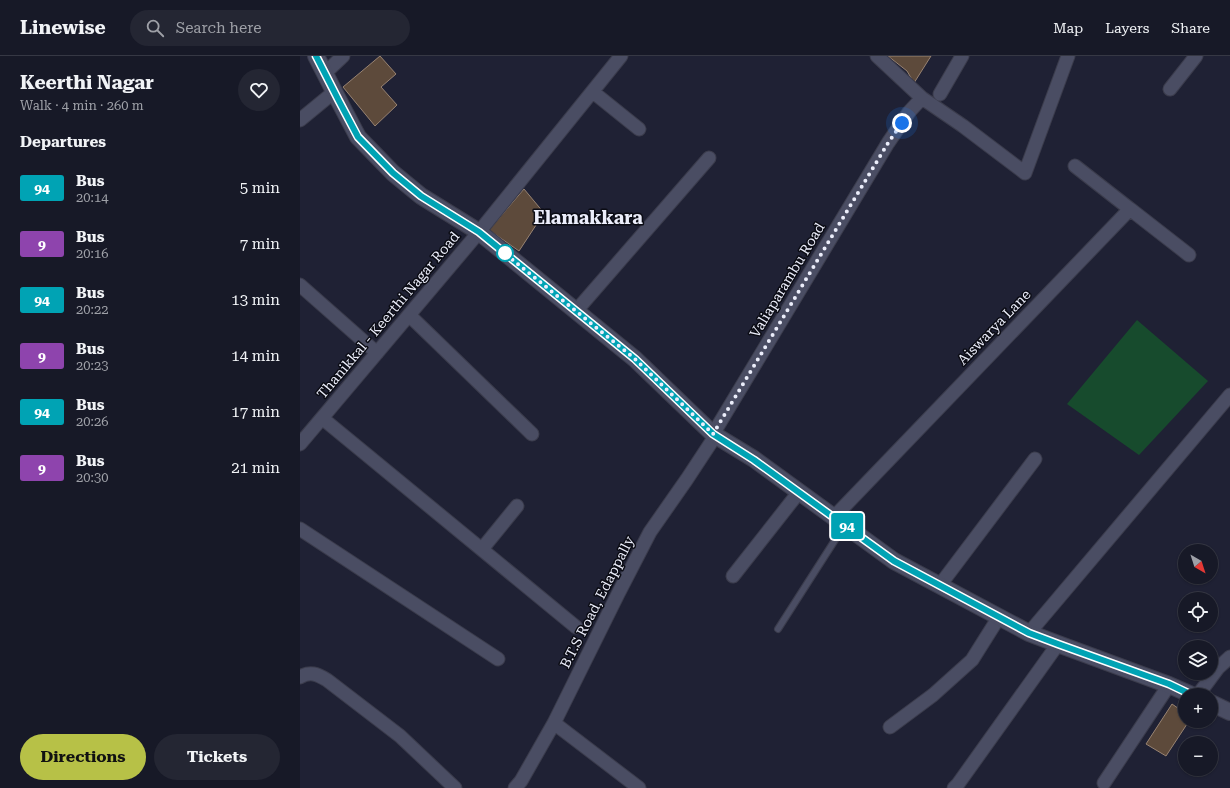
<!DOCTYPE html>
<html lang="en">
<head>
<meta charset="utf-8">
<style>
	:root { --surface:#171927; --page:#242633; --text:#f1f3f6; --muted:#9ea0a7; --line:#363844; --accent:#b7c147 }
	body { margin:0; font-family:"Roboto Serif",serif; background:var(--page); color:var(--text); height:100vh; display:flex; flex-direction:column; font-size:15px; white-space:nowrap }
	* { box-sizing:border-box; margin:0 }
	p { font-size:13px; color:var(--muted) }
	.icon { flex:none; width:22px; height:22px; fill:none; stroke:currentColor; stroke-width:2; stroke-linecap:round; stroke-linejoin:round }
	.map { position:relative; flex:1; overflow:hidden }
	.drawer { display:flex; flex-direction:column; background:var(--surface); width:300px }
	.drawer>* { flex:none }
	.badge { padding:0 8px; border-radius:3px; font-size:14px; line-height:26px }
	.needle { width:26px; rotate:141deg }
	.tools { position:absolute; left:878px; top:488px; display:grid; gap:8px }
	.tools a { display:grid; place-items:center; width:40px; height:40px; border-radius:50%; background:var(--surface); box-shadow:0 1px 3px #0004,0 0 0 1px var(--line); font-size:20px }
	.you { position:absolute; width:20px; height:20px; margin:-10px; border:3px solid #fff; border-radius:50%; background:#1a73e8; box-shadow:0 0 0 6px #1a73e833 }
	.map>.badge { position:absolute; translate:-50% -50%; box-shadow:0 0 0 2px #fff }
	h2 { padding:0 20px; font-size:15px; line-height:36px }
	.round { display:grid; place-items:center; flex:none; width:42px; height:42px; border-radius:21px; background:var(--page) }
	.headline { display:flex; align-items:center; justify-content:space-between; height:68px; padding:0 20px }
	h1 { font-size:19px; font-weight:700; line-height:30px }
	.action { display:flex; gap:8px; margin-top:auto; padding:8px 20px }
	.action a { flex:1; height:46px; border-radius:24px; background:var(--accent); color:#111; font-size:16px; font-weight:700; line-height:46px; text-align:center }
	.action a+a { background:var(--page); color:var(--text) }
	ul { padding:0; list-style:none }
	li { display:flex; align-items:center; gap:12px; height:56px; padding:0 20px }
	li div { flex:1 }
	li b { display:block; font-size:15px }
	li em { font-style:normal }
	li .badge { min-width:44px; font-weight:700; text-align:center }
	header { display:flex; align-items:center; gap:24px; box-sizing:border-box; height:56px; padding:0 20px; background:var(--surface); border-bottom:1px solid var(--line) }
	header strong { font-size:19px }
	nav { display:flex; gap:22px; margin-inline-start:auto; font-size:14px }
	.search { width:280px; height:36px; background:var(--page); display:flex; align-items:center; gap:10px; box-sizing:border-box; padding:0 14px; border-radius:22px; color:var(--muted); font-size:15px }
	main { display:flex; flex:1; min-height:0 }
	.map>svg:first-child { display:block }
</style>
</head>
<body>
<header>
<strong>Linewise</strong>
<div class="search"><svg class="icon" aria-label="search" viewBox="0 0 24 24"><circle cx="10" cy="10" r="6"/><path d="M15 15l6 6"/></svg>Search here</div>
<nav><a>Map</a><a>Layers</a><a>Share</a></nav>
</header>
<main>
<section class="drawer">
<div class="headline"><div><h1>Keerthi Nagar</h1><p>Walk · 4 min · 260 m</p></div><a class="round"><svg class="icon" aria-label="heart" viewBox="0 0 24 24"><path d="M12 20l-8-8c-3-5 5-10 8-4 3-6 11-1 8 4z"/></svg></a></div>
<h2>Departures</h2>
<ul>
<li><span class="badge" style="background:#00a3b4;color:#fff">94</span><div><b>Bus</b><p>20:14</p></div><em>5 min</em></li>
<li><span class="badge" style="background:#8e44ad;color:#fff">9</span><div><b>Bus</b><p>20:16</p></div><em>7 min</em></li>
<li><span class="badge" style="background:#00a3b4;color:#fff">94</span><div><b>Bus</b><p>20:22</p></div><em>13 min</em></li>
<li><span class="badge" style="background:#8e44ad;color:#fff">9</span><div><b>Bus</b><p>20:23</p></div><em>14 min</em></li>
<li><span class="badge" style="background:#00a3b4;color:#fff">94</span><div><b>Bus</b><p>20:26</p></div><em>17 min</em></li>
<li><span class="badge" style="background:#8e44ad;color:#fff">9</span><div><b>Bus</b><p>20:30</p></div><em>21 min</em></li>
</ul>
<div class="action"><a>Directions</a><a>Tickets</a></div>
</section>
<div class="map">
<svg width="930" height="732" viewBox="0 0 930 732">
	<rect width="100%" height="100%" fill="#1f2134"/>
	<path fill="#174b2d" d="M837,264L908,325L839,399L767,348Z"/>
	<path fill="#5d4a3b" stroke="#988372" d="M80,0L96,18L81,31L97,49L75,70L43,31Z
		M588,0H631L614,27L607,15Z
		M224,133L244,157L219,195L189,174Z
		M872,648L885,657V665H889L866,700L846,688Z"/>
	<g fill="none" stroke-linecap="round" stroke-linejoin="round">
		<g stroke="#3b3c4c" stroke-width="8">
			<path id="service" d="M478,573L544,470"/>
		</g>
		<g stroke="#3b3c4c" stroke-width="15">
			<path id="minor" d="M25,17L43,0
				M870,33L896,0
				M293,36L339,73
				M640,38L662,0
				M622,42L663,70L725,117L768,0
				M0,64L34,36
				M830,153L889,199
				M0,229L77,297
				M276,255L409,102
				M109,259L232,378
				M22,362L276,571
				M0,388L179,176L321,0
				M534,461L830,153L775,110
				M0,473L198,603
				M182,493L217,450
				M433,520L499,436
				M640,529L735,403
				M729,577L930,339
				M0,621C10,615 17,618 27,624L100,680L155,732
				M898,639L918,612L930,601
				M254,667L339,732
				M590,671L633,639L672,604L699,561
				M804,727L869,629
				M215,732L221,725L254,667L318,538L350,476L387,423L412,385L413,378L588,87L609,56L622,42L577,0
				M654,732L658,728L758,588"/>
		</g>
		<g stroke="#3b3c4c" stroke-width="18">
			<path id="tertiary" d="M16,0L39,45L58,81L93,117L121,140L179,176L335,303L413,378L454,403L594,505L729,577L758,588L869,629L892,639
				M911,647L930,656"/>
		</g>
		<use href="#service" stroke="#4a4d63" stroke-width="6"/>
		<use href="#minor" stroke="#4a4d63" stroke-width="13"/>
		<use href="#tertiary" stroke="#4a4d63" stroke-width="16"/>
	</g>
	<g fill="none" stroke-linecap="round" stroke-linejoin="round">
		<g stroke="#fff" stroke-width="9">
			<path id="line" d="M16,0L39,45L58,81L93,117L121,140L179,176L335,303L413,378L454,404L594,505L729,577L758,588L869,628L892,639"/>
		</g>
		<use href="#line" stroke="#00a3b4" stroke-width="6"/>
		<path stroke="#eceefb" stroke-width="4" stroke-dasharray="0 7.2" d="M205,197L203,196L335,303L413,378L588,87L602,67"/>
	</g>
	<circle fill="#fff" stroke="#00a3b4" stroke-width="2" cx="205" cy="197" r="8"/>
	<g text-anchor="middle" stroke-width="3" stroke-linejoin="round" paint-order="stroke">
		<g font-size="14" fill="#eceefb" stroke="#0b0c14">
			<text transform="translate(487 224) rotate(-59)" y="5">Valiaparambu Road</text>
			<text transform="translate(88 259) rotate(-50)" y="5">Thanikkal - Keerthi Nagar Road</text>
			<text transform="translate(694 271) rotate(-46)" y="5">Aiswarya Lane</text>
			<text transform="translate(297 546) rotate(-63)" y="5">B.T.S Road, Edappally</text>
		</g>
		<g font-size="18" font-weight="bold" fill="#eceefb" stroke="#0b0c14">
			<text x="288" y="168">Elamakkara</text>
		</g>
	</g>
</svg>
<div class="tools">
<a><svg class="needle" viewBox="-14 -14 28 28"><path d="M0-13l5 13h-10z" fill="#e53935"/><path d="M0 13l5-13h-10z" fill="#9ea0a7"/></svg></a>
<a><svg class="icon" aria-label="locate" viewBox="0 0 24 24"><circle cx="12" cy="12" r="6"/><path d="M12 2v4M12 18v4M2 12h4M18 12h4"/></svg></a>
<a><svg class="icon" aria-label="layers" viewBox="0 0 24 24"><path d="M12 4l9 5-9 5-9-5zM3 14l9 5 9-5"/></svg></a>
<a>+</a>
<a>−</a>
</div>
<div class="you" style="left:602px;top:67px"></div>
<b class="badge" style="left:547px;top:470px;background:#00a3b4;color:#fff">94</b>
</div>
</main>
</body>
</html>
